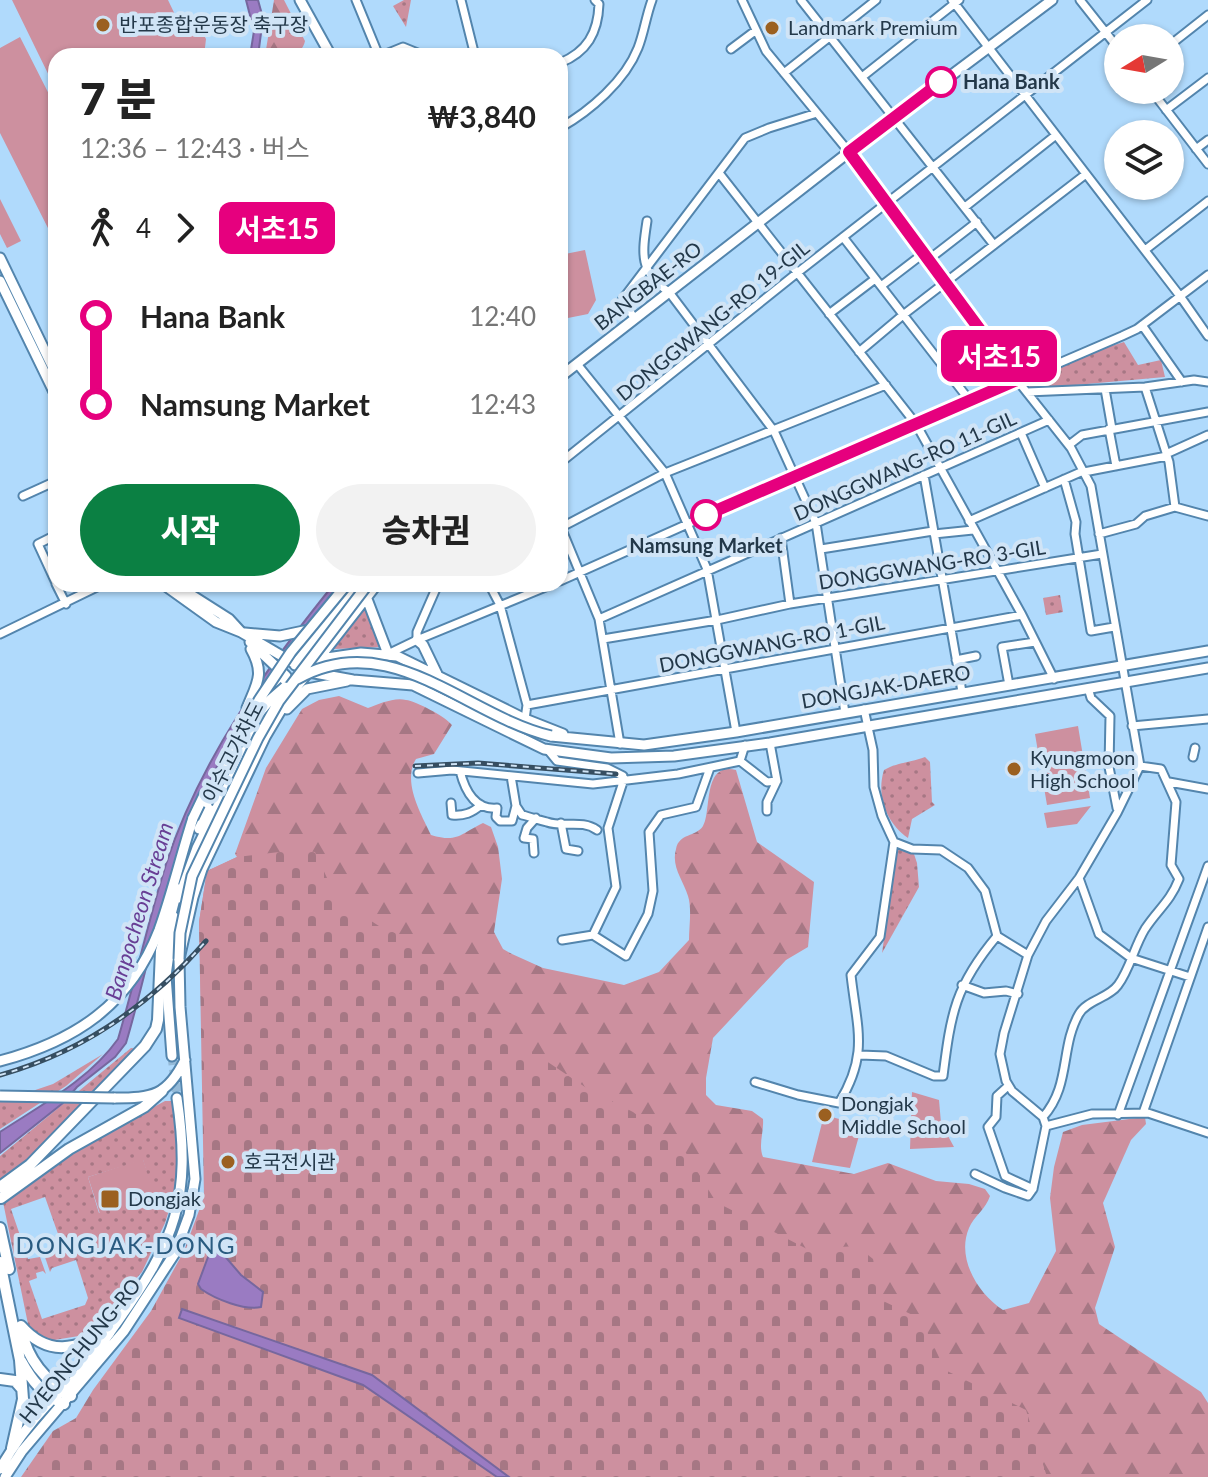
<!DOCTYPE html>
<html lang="ko">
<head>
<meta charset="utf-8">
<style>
	:root { --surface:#fff; --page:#f2f2f2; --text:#222; --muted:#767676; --accent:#0b8043 }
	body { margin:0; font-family:Lato,"Noto Sans KR",sans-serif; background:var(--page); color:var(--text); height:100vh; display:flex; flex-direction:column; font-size:30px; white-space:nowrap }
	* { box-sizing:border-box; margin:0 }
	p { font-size:26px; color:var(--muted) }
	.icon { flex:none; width:44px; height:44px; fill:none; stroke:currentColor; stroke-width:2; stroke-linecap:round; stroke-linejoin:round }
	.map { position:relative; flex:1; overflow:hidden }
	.side { position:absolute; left:48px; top:48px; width:520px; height:544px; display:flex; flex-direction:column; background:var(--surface); border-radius:24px; box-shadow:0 2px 6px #0004 }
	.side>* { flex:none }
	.badge { padding:0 16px; border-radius:12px; font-size:28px; line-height:52px }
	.needle { width:52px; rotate:259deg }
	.buttons { position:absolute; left:1104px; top:24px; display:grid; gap:16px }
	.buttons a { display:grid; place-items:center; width:80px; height:80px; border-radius:50%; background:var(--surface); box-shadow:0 2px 6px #0004; font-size:40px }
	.map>.badge { position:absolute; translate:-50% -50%; box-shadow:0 0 0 4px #fff }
	.legs { display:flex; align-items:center; gap:12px; height:88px; padding:0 32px; font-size:26px }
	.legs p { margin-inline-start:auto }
	.headline { display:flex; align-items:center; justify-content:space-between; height:136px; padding:0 32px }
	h1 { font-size:44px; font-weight:800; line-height:60px }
	.primary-button { display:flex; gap:16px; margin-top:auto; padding:16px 32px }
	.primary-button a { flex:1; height:92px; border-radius:48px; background:var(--accent); color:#fff; font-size:32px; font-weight:800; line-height:92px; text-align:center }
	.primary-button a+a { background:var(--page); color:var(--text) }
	ul { padding:0 32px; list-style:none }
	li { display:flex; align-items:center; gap:28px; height:88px; font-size:30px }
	li i { display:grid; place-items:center; width:12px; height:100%; margin:0 10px; background:currentColor }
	li i::after { content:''; width:20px; height:20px; margin:-10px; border:6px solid; border-radius:50%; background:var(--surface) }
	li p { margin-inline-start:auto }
	li:first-child i { background:linear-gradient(#0000 50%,currentColor 0) }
	li:last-child i { background:linear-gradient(currentColor 50%,#0000 0) }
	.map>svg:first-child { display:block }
</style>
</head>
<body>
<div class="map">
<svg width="1208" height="1477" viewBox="0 0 1208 1477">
	<defs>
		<pattern id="forest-firs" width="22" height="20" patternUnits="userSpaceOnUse" patternTransform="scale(2)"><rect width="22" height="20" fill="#cd909f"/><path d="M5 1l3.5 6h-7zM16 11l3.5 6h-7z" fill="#a67784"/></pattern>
		<pattern id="cemetery-stones" width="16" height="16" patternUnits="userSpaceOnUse" patternTransform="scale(2)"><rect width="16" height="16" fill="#cd909f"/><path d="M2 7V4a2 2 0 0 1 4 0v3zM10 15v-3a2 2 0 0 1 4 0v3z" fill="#a67784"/></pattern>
		<pattern id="park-dots" width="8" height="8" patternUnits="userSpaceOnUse" patternTransform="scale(2)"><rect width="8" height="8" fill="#cd909f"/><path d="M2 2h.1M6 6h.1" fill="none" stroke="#a67784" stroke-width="1.8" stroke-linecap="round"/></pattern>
	</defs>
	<rect width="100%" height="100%" fill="#b0dafc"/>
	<path fill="#cd909f" d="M12,0H168L180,25L195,19L206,39L204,56H56V90Z
		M20,37L56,108V234L52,236L0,133V48Z
		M0,199L21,241L7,248L0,234Z
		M585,250L596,300L588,314L568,318L560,280V255Z
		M1078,726L1090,798L1047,805L1035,734Z
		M1091,806L1077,824L1047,828L1044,813Z
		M912,1092L939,1100L941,1123L954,1147L910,1149Z
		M824,1115L862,1125L850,1168L812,1162Z
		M143,1159L155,1196L100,1214L88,1177Z"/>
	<path fill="url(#forest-firs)" d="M274,0H284L305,41C301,59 281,56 265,56Z
		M339,696L368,708C379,704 394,697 406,700C416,701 446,717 452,725L434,754L416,759C402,782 421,814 431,835C458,843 460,834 483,823L491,827L498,847L502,879L494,932L503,949L512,954L543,968L624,985L659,972L689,940C689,927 692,908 688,896C683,880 671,867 676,849C679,833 696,837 703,826C712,812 702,761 736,770L757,842L814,882L808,947L786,960L713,1038L706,1078V1095L716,1105L752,1111L763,1119C764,1133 758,1144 763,1157L854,1174L888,1163L936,1181L969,1184L985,1189L990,1196C986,1209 974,1216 969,1228C956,1258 978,1294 1003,1310L1029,1303L1056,1251L1050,1198L1054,1167L1063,1132L1082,1125L1145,1117L1146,1124L1131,1140L1103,1203L1115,1247L1095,1308L1099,1324L1201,1392L1208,1403V1477H840L203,1076L199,922L207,871L237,857L235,854L266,768L302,709L319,700Z"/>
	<path fill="url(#cemetery-stones)" d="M296,850L315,852L327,878L343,903L379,926L407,938L436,968L521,1044L588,1089L633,1112L686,1153L716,1202L807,1249L857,1246L873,1259L881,1300L921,1319L945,1370L1026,1410L1047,1477H21L53,1431L76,1418L93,1390L151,1311L184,1251L204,1197L199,922L207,871L237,857Z"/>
	<path fill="url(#park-dots)" fill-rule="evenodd" d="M404,0H411L406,27L393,6Z
		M1124,342L1138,365L1161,360L1165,377L1031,389L1025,377L1064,361Z
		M1060,595L1063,612L1046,615L1043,598Z
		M367,606L383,647L334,649Z
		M925,757L930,762L932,802L935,805L912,819L908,838C886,823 876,795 884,770C898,762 910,763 925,757Z
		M897,847L913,851L917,863L919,887L882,953Z
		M131,1048L140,1049L29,1160L0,1182V1156Z
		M103,1054L66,1086L0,1129V1102L53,1084Z
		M165,1101H172L174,1104L180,1145L179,1178L165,1223L142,1272L85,1335L48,1341L33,1333L28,1324L3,1202L73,1150ZM143,1160L154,1196L99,1213L88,1177ZM45,1197L63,1248L44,1254L50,1272L52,1268L76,1260L88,1298L85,1305L42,1319L29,1281L37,1278L36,1273L43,1271L46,1274L40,1257L28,1259L11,1209Z"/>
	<path fill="#9a7bc2" stroke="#76679e" stroke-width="2" d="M246,0H258L263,18L258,56H250L254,31Z
		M334,584H342C284,663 222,740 186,832C159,900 147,973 126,1043L115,1057L77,1087L63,1103L0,1153V1132C41,1105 89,1080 118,1039C135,981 148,922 166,864C200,760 266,668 334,584Z
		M214,1252L223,1254L241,1275L263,1292L261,1307C245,1311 215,1299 201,1289L198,1284L208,1257Z
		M182,1309L372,1375L509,1477H497L363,1385L179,1318Z"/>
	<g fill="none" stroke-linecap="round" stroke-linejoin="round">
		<path stroke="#94bad8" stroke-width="9" stroke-dasharray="9 4.5" stroke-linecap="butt" d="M172,1056L177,1098"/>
		<g stroke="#5385ad" stroke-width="11">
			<path id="minor" d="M356,0L379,56
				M461,0L475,56
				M742,0L766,51L849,152L1017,380L1071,448L1091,486L1140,766L1117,813L1079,878L1046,921L1028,955L1004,1033L1000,1054L1006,1081L1012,1091L1043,1117L1046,1126
				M801,0L994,245
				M952,0L1180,296L1208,336
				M1080,0L1118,48
				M1170,45L1208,15
				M731,49L755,31
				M381,56L403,47L425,56
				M560,63C587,52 598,33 599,4L595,0
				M784,73L876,0
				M862,77L959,0
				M1151,90L1208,164
				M1166,110L1208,78
				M560,128C590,111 625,81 638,48C644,33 646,16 652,0
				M1196,149L1208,140
				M719,173L916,424L1022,615L1054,679
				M965,207L1056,135
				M647,221C642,254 639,272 669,292L774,431L816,523L845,713
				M843,237L970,401
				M1145,250L1208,201
				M928,260L977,222
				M881,286L924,253
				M829,314L875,279
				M635,319L622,300L745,138L769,128L817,113
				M1142,325L1182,382
				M859,352L903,315L1086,174
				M577,364L665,473L707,569L736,732
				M1145,387L1169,462L1175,507
				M1105,389L1112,429
				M1027,392L1145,387L1194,380L1208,382
				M1109,429L1116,466
				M1021,433L1045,488
				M1069,445L1082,435L1208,412
				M1166,454L1208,435
				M560,463L797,273L1147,0
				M1084,472L1167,456
				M924,475L962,692
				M1064,479L1076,522L1075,534L1091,631L1114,627
				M23,496L56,481
				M969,521L1083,471
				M560,525L599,619L620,744
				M560,528L665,473L886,385
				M934,534L973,530
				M1099,534L1136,524L1145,516L1175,507L1208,516
				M56,535L38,544L56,583
				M781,538L790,604
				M821,549L933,531
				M560,581L748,497L1122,336L1137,329L1208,275
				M56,584L66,604
				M489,584L500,605L527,705L525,719
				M599,619L1049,420
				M0,634L103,584
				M603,639L717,620L790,604L1102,554
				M417,640V632L438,584
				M388,654L417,640L553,584
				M956,660L976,656
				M1009,685L1002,647L1035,642
				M1088,688L1091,698L1110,716L1109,767L1117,808
				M527,705L1022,615
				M864,709L873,750L874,787L882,816L894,842
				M1132,726L1208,719
				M548,750L557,761L607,768L623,776V782
				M1193,757L1195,748
				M740,761L767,782L777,781L770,743
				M460,771C465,791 475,810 497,808L496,817L500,821H512L516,806
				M418,773L452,770L593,784L678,774L740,761L745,745
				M511,776L516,806L522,815C531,817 538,820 547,822C563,828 582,819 597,830
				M1169,782L1208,789
				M451,803L452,815C464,816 472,813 481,805
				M767,811V802L777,781
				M561,823L566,849L578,851
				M894,842L912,849L941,850L968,868L985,891L997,936
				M534,853L533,839L524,838L527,828L536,818
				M1079,878L1099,934L1131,958L1190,977
				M593,935L626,956L648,914L653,891L649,832L661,815L696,807L710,768
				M997,936L1028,955
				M562,940L593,935L616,887L608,828L623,782
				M962,985L984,993L1006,991L1018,994
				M860,1055L886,1056L934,1076H943C951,1013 955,986 997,936
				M755,1082L798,1095L839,1103C869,1054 857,1029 851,975L880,937L894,842
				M1008,1086L997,1096L996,1117L988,1127L1005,1176L1033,1189
				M1143,1113L1208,927
				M1118,1115L1208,866
				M1043,1117C1071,1086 1060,1047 1079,1014C1087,1000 1109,998 1118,985C1130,969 1134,947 1145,929C1158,909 1170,902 1179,879L1171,865L1176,802L1161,769L1140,766
				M975,1174L1005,1188L1028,1196L1033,1189L1046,1126L1092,1114L1148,1113L1208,1133"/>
		</g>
		<g stroke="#5385ad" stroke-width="13">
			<path id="major" d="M300,0L331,56
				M0,258L56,374
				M0,281L56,396
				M560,377L849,152L1052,0
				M163,584L216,622L241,632L309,672L353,680L413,685L544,749L611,758L674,756L770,743L1208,668
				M174,584L229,619L240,631
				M367,599L388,654
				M245,633L280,636L313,629
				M417,640L423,645L437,674
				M250,642L286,676L273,696
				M320,659L361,653L397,656L525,719L563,734
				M295,665L314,638L359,584
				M247,708C257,683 265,674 251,649
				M287,709L307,689L347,681
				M551,736L644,745L736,732L1208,651
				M199,829L216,795
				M179,898L197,848L264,712
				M172,1056L166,976L174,917
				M0,1061C75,1041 130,1005 159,930C172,894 181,855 193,818
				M114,1098C153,1098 167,1096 185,1060
				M0,1469C13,1446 29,1424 47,1405C55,1396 65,1389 74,1380C91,1362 104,1340 118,1321C175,1241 192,1198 177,1098
				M5,1477L22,1451L124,1331L175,1253L189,1215L195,1179L180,1007L179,959L193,897L202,869L265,737L288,698L377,584"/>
		</g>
		<g stroke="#5385ad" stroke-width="14">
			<path id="highway" d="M0,1187L30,1165L145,1046L156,1029L158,1020L161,951L177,889
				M1,1198L69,1149L144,1107L162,1091
				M0,1228L9,1269
				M0,1262L20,1360L23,1399L12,1448
				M21,1326C49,1358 75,1348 109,1333
				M22,1332C28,1361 46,1381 71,1396
				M21,1361C32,1381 43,1395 64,1404
				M0,1379L15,1381L22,1389"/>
		</g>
		<use href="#minor" stroke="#fff" stroke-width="7"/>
		<use href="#major" stroke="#fff" stroke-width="9"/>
		<use href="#highway" stroke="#fff" stroke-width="10"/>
		<g stroke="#364e61" stroke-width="5">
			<path id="rail" d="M415,766L478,763L616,774
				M0,1075C83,1052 149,1006 206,941"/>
		</g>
		<use href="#rail" stroke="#d0e4f6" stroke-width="2" stroke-dasharray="6" stroke-linecap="butt"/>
		<g stroke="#5385ad" stroke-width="13" stroke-linecap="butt">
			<path id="major-bridge" d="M297,679C390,626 466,716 551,736
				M253,720L270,700L285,687
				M207,803L259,700L291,652L347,584
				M193,818L205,793
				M179,959L180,933L192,876L258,738L279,701L368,584
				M0,1096L114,1098"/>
		</g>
		<use href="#major-bridge" stroke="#fff" stroke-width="9"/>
	</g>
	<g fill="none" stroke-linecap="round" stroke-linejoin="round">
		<g stroke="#fff" stroke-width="18">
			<path id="line-1" d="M706,515L1017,380L849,152L941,82"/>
		</g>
		<use href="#line-1" stroke="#e6007e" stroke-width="12"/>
	</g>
	<g fill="#9b6020" stroke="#d0e4f6" stroke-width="3">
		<circle cx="103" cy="25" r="8"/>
		<circle cx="772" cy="28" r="8"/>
		<circle cx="1014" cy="769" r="8"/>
		<circle cx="825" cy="1115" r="8"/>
		<circle cx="228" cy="1162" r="8"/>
		<rect x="100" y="1189" width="20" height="20" rx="4"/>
	</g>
	<g fill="#fff" stroke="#e6007e" stroke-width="4">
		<circle cx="941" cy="82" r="14"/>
		<circle cx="706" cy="515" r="14"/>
	</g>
	<g text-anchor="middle" stroke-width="8" stroke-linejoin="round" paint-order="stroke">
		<g font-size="20" fill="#233849" stroke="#d0e4f6" text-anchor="start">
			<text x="119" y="32">반포종합운동장 축구장</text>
			<text x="788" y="35">Landmark Premium</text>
			<text x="1030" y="765">Kyungmoon<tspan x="1030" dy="23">High School</tspan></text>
			<text x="841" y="1111">Dongjak<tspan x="841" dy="23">Middle School</tspan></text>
			<text x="244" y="1169">호국전시관</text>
			<text x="128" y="1206">Dongjak</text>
		</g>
		<g font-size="20" font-weight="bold" fill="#233849" stroke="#d0e4f6" text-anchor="start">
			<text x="963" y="89">Hana Bank</text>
			<text x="706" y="553" text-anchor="middle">Namsung Market</text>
		</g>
		<g font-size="20" fill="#233849" stroke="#d0e4f6">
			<text transform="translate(648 286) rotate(-38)" y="7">BANGBAE-RO</text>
			<text transform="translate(713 321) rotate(-39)" y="7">DONGGWANG-RO 19-GIL</text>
			<text transform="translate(905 466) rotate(-24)" y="7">DONGGWANG-RO 11-GIL</text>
			<text transform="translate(932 565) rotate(-9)" y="7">DONGGWANG-RO 3-GIL</text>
			<text transform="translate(772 644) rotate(-11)" y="7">DONGGWANG-RO 1-GIL</text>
			<text transform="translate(886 687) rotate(-10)" y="7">DONGJAK-DAERO</text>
			<text transform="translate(233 752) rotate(-63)" y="7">이수고가차도</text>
			<text transform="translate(80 1351) rotate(-51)" y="7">HYEONCHUNG-RO</text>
		</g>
		<g font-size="22" font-style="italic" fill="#683e95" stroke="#d0e4f6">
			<text transform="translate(139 911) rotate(-73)" y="8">Banpocheon Stream</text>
		</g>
		<g font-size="24" letter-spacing="2" fill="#295b80" stroke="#d0e4f6">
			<text x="126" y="1254">DONGJAK-DONG</text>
		</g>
	</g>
</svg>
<div class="buttons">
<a><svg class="needle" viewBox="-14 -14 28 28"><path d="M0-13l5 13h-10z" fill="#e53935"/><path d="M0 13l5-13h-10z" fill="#767676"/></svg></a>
<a><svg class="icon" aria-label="layers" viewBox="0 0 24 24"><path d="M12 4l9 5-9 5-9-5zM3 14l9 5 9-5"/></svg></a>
</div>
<b class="badge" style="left:999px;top:356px;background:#e6007e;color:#fff">서초15</b>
<section class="side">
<div class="headline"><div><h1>7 분</h1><p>12:36 – 12:43 · 버스</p></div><b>₩3,840</b></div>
<div class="legs"><svg class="icon" aria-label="walk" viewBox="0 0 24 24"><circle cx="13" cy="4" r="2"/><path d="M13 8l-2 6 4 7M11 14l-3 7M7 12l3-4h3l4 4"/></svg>4<svg class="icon" aria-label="forward" viewBox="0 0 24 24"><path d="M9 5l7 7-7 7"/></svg><b class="badge" style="background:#e6007e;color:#fff">서초15</b></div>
<ul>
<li><i style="color:#e6007e"></i><b>Hana Bank</b><p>12:40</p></li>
<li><i style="color:#e6007e"></i><b>Namsung Market</b><p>12:43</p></li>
</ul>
<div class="primary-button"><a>시작</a><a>승차권</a></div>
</section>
</div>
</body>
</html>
